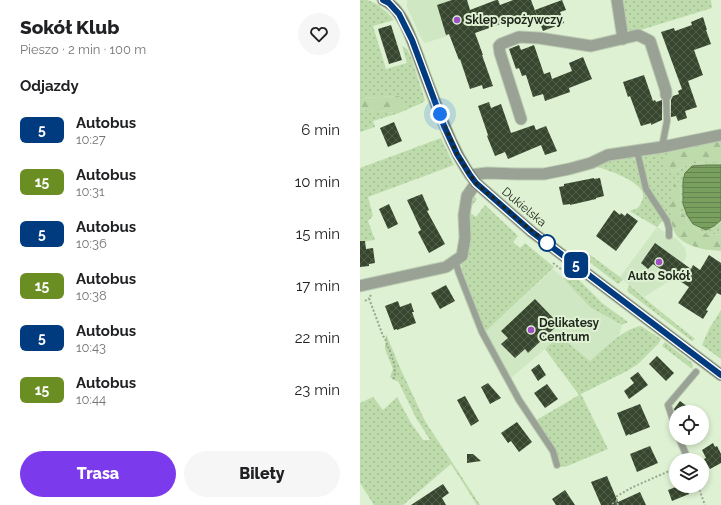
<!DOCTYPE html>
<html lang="pl">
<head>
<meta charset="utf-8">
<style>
	:root { --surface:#fff; --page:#f6f6f6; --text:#202124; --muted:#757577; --accent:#7c3aed }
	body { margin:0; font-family:Raleway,sans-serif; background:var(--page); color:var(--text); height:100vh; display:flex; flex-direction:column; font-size:15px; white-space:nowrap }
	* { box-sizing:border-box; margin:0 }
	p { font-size:13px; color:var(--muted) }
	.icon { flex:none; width:22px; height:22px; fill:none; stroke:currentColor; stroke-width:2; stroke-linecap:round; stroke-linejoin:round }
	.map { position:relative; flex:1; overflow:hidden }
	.side { display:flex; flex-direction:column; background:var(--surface); width:360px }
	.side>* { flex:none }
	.badge { padding:0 8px; border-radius:6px; font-size:14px; line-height:26px }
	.buttons { position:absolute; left:309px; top:405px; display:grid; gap:8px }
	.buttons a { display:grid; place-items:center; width:40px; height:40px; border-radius:50%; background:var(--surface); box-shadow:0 2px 6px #0003; font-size:20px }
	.you { position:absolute; width:20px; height:20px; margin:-10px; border:3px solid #fff; border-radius:50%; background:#1a73e8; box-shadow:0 0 0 6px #1a73e833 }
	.map>.badge { position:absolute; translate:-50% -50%; box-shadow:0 0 0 2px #fff }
	h2 { padding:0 20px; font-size:15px; line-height:36px }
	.round { display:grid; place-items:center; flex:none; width:42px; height:42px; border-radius:21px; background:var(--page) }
	.headline { display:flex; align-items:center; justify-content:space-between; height:68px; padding:0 20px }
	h1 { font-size:19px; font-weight:800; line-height:30px }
	.cta { display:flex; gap:8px; margin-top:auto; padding:8px 20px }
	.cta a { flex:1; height:46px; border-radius:24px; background:var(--accent); color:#fff; font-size:16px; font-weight:800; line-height:46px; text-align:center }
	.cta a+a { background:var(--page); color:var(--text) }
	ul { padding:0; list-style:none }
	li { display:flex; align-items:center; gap:12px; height:52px; padding:0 20px }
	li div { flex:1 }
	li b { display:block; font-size:15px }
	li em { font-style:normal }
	li .badge { min-width:44px; font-weight:700; text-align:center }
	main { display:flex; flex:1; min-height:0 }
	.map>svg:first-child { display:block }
</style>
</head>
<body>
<main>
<section class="side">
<div class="headline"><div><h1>Sokół Klub</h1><p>Pieszo · 2 min · 100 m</p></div><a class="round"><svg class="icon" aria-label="heart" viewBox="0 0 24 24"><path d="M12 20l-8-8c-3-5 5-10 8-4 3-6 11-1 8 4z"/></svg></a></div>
<h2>Odjazdy</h2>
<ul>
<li><span class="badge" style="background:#003b80;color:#fff">5</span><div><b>Autobus</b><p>10:27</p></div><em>6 min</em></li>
<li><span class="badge" style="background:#6b8e23;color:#fff">15</span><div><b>Autobus</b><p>10:31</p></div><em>10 min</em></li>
<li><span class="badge" style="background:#003b80;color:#fff">5</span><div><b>Autobus</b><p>10:36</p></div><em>15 min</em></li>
<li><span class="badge" style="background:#6b8e23;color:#fff">15</span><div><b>Autobus</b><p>10:38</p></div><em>17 min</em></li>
<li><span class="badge" style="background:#003b80;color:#fff">5</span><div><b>Autobus</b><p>10:43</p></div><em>22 min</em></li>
<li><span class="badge" style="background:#6b8e23;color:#fff">15</span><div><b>Autobus</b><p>10:44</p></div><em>23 min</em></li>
</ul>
<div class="cta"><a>Trasa</a><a>Bilety</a></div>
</section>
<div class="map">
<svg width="361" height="505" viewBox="0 0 361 505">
	<defs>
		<pattern id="grass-dots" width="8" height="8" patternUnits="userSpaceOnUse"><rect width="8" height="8" fill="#bedbac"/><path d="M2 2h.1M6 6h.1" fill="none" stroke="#a3bc93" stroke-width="1.8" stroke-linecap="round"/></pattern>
		<pattern id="forest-firs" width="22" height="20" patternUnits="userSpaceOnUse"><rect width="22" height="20" fill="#bedbac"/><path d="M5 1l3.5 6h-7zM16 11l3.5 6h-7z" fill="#a3bc93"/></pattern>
		<pattern id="water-rules" width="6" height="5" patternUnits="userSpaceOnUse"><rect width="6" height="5" fill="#7aa060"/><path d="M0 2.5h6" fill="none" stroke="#63824e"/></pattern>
		<pattern id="building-cross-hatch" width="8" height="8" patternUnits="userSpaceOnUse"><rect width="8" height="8" fill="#37462e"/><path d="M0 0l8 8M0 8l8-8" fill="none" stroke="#525e4a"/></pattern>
	</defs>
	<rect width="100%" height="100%" fill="#def1d3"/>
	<path fill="#d0e7c3" d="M47,0H107L116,27L65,43L62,40L47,7Z
		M297,227L318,240L325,248L326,252V258L309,281L284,297L260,277Z
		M193,269L203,278L230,306L262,325L259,337L230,361L199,335L185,349L150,379L125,332Z"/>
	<path fill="url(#grass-dots)" d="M0,0C1,0 6,0 7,0C16,2 29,13 34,20L13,26L26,69L47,63L42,46L47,49L51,57L65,100L62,103L39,113L13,121L15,127L0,132V109L36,113L39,96L0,98Z
		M261,0H351L352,8L274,32L266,29Z
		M81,138L94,165L8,197L13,216L8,221L15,240L0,242V168Z
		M315,148L312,173C330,161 340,162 361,162V165H347L323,181V204L327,215L354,226L361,220V234L349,235L340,232L328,224L326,218L321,211L320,183L315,182C310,196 311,210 312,225L304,211L288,189L281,159V155Z
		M272,153L281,176V183L287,198L304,219L297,227L269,211C275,210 279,208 281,203C283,199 284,194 282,191C275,179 244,168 232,166Z
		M111,193L117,199L108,211L116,217L125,205L158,236L153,242L160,248L165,243L194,267L191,270L125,332L102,270L101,262L107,237L106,203L108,197Z
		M229,254L260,277L263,280L258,284L228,261L227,260Z
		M209,273L220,281L242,303L268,322L262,325L230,307L203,278Z
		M269,285L295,307L335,339L332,341L267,291Z
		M361,310V359L342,345L349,329Z
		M281,326L301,339L299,343L278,364L267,371L221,394L248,449L205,467L201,466L198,458L175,421L219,395L185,349L199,335L230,361C244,349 263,329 281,326Z
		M26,334L41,370L65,421L120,505H117L91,464L43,505H14L0,483V403L13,397L23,410L37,397L51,423L63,440H70L56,418L38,381H36L30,377L33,369L25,349Z
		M305,342L332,363L333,366L332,369L302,346Z"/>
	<path fill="url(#forest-firs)" d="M39,96L44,107L36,113L0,109V98Z
		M361,138V162C340,162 330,161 312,173L306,170L301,161L315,148Z
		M315,181L320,183L321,210L326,218L328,224L340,232L349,235L361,234V251C352,250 342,250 333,246C329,245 320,240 317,236C307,223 310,197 315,181Z"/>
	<path fill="url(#water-rules)" stroke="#5f7b4b" d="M347,165H361V220L354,226L346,230L333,224L327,215L323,204V181L325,173L332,166Z"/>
	<path fill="url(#building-cross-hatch)" d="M92,0H107L110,10L136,0H138L140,5L153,0H171L177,16L150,26L149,21L115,33L123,55H122L133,86L123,89L122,85L110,89L100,59L99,60L89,34L86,35L77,5Z
		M202,0L206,10L200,12L204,23L183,31L175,10Z
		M343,17L347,30H346L351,44L334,50L343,75L328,81L337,107L325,111L327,118L318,121L316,116L311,117V100L313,96L319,94L318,91L322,89L301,32L314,28L315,31L332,25L331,22Z
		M31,25L42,60L29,64L18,29Z
		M159,45L161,50L174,45L184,74L190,72L192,79L212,71L209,63L223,57L232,79L209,88L210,92L185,101L183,94L173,97L166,75L162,76L159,68L156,69L149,49Z
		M284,75L293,101L295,100L296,102L302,100V120L291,125V123L281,126L270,96L268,97L263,82Z
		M129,102L131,108L141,104L151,133L174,125L176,130L186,126L197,151L185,155L181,145L148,159L145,152L135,156L127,136L128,135L118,106Z
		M34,122L42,141L28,147L20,128Z
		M234,178V179L240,178L244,196L236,198V199L210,205V204L203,205L199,187L204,186V184Z
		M62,194L69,210L67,211L85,244L69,253L58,232L61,230L47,200Z
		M29,204L38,224L28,229L19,209Z
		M254,210L260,215L261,213L265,216L267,213L278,221L256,251L236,236Z
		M0,241H5L6,249L13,248L15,263L9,264V266L0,267Z
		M295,243L331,269L333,265L340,270L349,255L361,263V295L357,293L346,310L348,311L343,319L318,303L329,287L309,274V275L293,264L288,269L281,263Z
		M86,285L95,301L80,309L71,293Z
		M175,299L199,324L168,353L165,349L155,358L141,344L148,338L141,331Z
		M38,301L40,307L51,303L54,312H52L56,323L37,330V329L34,330L25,306Z
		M297,356L314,373L306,381L289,364Z
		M179,364L186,375L178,381L171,370Z
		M278,372L288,385L269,399L264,391L274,383L270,378Z
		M128,383L141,398L130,404L121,387Z
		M187,384L198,399L185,408L174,393Z
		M105,396L119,421L111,426L97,400Z
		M320,401L335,412H315L314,409Z
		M280,404L290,427L270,435L269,434L266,436L257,413Z
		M157,422L172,442L159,452L151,441L148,443L141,433Z
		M353,443L355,447L357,446L361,454V463L350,469L344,459L346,458L342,450Z
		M290,446L298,463L277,472L270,454Z
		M107,454H113L121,461L107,463Z
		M247,476L258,502L280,492L286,505H241L231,482Z
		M83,484L89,493L82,498L86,505H51Z
		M318,486H326L329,494L312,501L308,490Z
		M205,490L215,505H196L192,499Z"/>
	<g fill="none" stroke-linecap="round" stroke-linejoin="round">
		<g stroke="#bcccb2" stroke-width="8">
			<path id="service" d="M302,147L307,121L306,95
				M277,151L286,189L307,221L309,228V236
				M95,260L99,273L122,332L159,400L193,451L197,465
				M316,429L308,405L336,372
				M319,438L327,457L326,460"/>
		</g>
		<g stroke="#bcccb2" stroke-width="13">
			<path id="minor" d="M257,0L263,39
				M161,119L140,53L139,46L141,44L159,37L179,38L231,46L278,35L290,41L306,91V95
				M110,175L127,173L159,174H184L209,169L231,163L248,155L302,147L361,135
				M0,286L86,267L102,256L105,238L104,215L107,196L116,183"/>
		</g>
		<g stroke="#bcccb2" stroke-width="13">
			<path id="secondary" d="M23,0C30,3 35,8 39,14C47,25 53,43 58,56C66,79 75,102 84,124C92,145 102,165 116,183L172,232L361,375"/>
		</g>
		<path stroke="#99a790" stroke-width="2" stroke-dasharray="2 2" stroke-linecap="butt" d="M193,263L202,270
			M11,295L9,298L10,301L23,336L25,338C29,353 39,365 33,380
			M5,301L9,298
			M338,486L345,505
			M252,504L257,501
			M258,505L257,501V496L273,487L316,468"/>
		<use href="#service" stroke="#9aa295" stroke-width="6"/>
		<use href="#minor" stroke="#9aa295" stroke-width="11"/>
		<use href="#secondary" stroke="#747f6d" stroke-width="11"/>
	</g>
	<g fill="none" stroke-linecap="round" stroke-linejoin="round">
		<g stroke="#fff" stroke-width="9">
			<path id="line" d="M23,0L29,3L39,14L52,40L84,126L97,154L110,175L116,183L172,232L361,375"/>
		</g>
		<use href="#line" stroke="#003b80" stroke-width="6"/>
		<path stroke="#1f251b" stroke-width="4" stroke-dasharray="0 7.2" d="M80,114L97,154L110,175L116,183L162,223L187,243"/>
	</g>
	<g fill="#9f51c3" stroke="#def1d3" stroke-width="1.5">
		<circle cx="97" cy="20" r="4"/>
		<circle cx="299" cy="262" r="4"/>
		<circle cx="171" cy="330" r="4"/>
	</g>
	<circle fill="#fff" stroke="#003b80" stroke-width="2" cx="187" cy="243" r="8"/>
	<g text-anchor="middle" stroke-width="4" stroke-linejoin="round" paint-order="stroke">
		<g font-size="12" font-weight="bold" fill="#1f251b" stroke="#def1d3" text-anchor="start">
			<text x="105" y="24">Sklep spożywczy</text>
			<text x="299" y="280" text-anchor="middle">Auto Sokół</text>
			<text x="179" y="327">Delikatesy<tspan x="179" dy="14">Centrum</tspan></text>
		</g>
		<g font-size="12" fill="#1f251b" stroke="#def1d3">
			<text transform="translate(164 207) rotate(40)" y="4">Dukielska</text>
		</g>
	</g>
</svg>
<div class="buttons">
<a><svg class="icon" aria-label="locate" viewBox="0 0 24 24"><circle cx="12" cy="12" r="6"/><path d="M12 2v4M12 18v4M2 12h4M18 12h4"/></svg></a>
<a><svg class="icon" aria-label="layers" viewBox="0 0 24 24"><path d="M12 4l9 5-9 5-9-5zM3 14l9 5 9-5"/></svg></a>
</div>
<div class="you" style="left:80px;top:114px"></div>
<b class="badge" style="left:216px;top:265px;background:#003b80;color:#fff">5</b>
</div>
</main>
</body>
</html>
